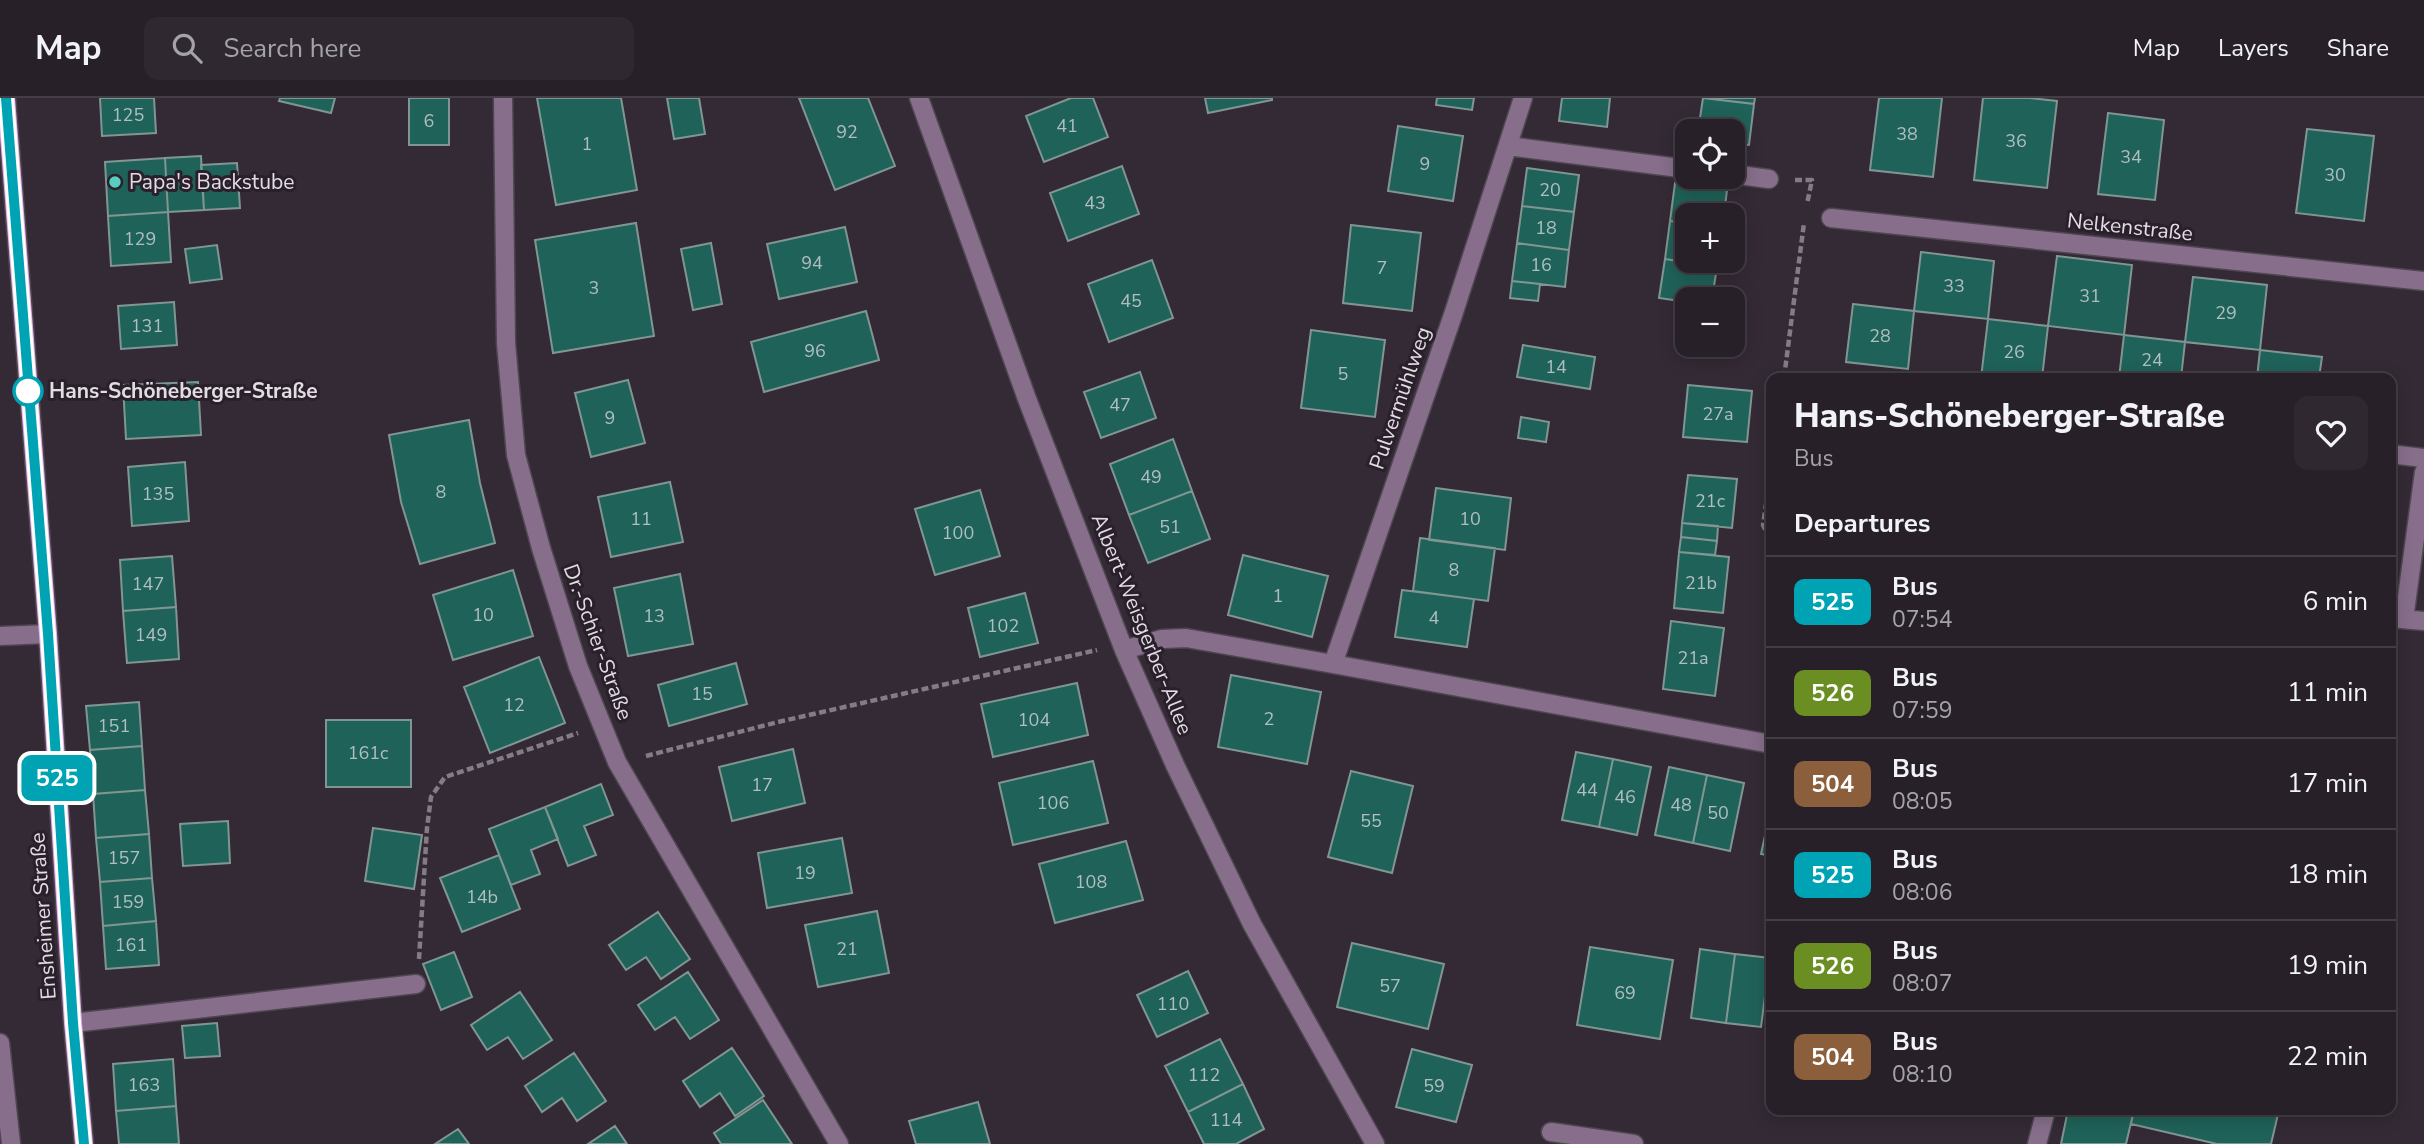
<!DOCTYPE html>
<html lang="en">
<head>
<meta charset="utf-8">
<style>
	:root { --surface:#272028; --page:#2f2830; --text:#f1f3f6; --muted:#a4a3a8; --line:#433e45 }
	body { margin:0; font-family:"Nunito Sans",sans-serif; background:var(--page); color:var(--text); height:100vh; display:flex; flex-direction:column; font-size:26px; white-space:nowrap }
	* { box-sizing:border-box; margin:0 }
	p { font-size:23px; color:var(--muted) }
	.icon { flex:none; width:38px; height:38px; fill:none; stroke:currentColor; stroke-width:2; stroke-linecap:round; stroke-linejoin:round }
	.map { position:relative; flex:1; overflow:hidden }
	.side { position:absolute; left:1766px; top:275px; width:630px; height:742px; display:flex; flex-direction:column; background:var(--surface); border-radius:14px; box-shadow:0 4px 18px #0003,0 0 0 2px var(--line) }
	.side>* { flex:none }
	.badge { padding:0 14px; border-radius:10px; font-size:24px; line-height:46px }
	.buttons { position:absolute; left:1675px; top:21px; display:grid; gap:14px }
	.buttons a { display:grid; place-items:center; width:70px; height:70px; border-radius:14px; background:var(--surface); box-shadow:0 4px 18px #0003,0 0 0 2px var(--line); font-size:35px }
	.map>.badge { position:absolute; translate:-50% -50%; box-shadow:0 0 0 4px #fff }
	h2 { padding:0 28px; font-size:26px; line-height:63px }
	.round { display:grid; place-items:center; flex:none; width:74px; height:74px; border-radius:14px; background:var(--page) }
	.head { display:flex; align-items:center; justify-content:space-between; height:119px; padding:0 28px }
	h1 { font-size:33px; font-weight:800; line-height:52px }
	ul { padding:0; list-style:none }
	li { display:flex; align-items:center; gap:21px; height:91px; padding:0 28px; border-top:2px solid var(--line) }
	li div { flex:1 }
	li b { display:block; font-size:26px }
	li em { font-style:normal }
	li .badge { min-width:77px; font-weight:700; text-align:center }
	header { display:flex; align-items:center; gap:42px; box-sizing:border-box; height:98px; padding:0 35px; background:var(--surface); border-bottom:2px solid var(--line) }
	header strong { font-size:33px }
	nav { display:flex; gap:38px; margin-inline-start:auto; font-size:24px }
	.search { width:490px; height:63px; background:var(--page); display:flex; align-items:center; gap:18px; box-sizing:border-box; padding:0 24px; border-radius:14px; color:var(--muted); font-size:26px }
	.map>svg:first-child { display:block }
</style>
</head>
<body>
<header>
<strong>Map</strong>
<div class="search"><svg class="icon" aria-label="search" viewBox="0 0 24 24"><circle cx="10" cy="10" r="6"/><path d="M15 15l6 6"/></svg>Search here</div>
<nav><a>Map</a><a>Layers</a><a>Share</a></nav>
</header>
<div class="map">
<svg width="2424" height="1046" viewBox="0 0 2424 1046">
	<rect width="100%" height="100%" fill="#342a36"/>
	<path fill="#1f6259" stroke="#819692" stroke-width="2" d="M100,0H154L156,35L102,38Z
		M280,0H335L331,15L279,3Z
		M409,0H449V47H409Z
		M537,0H621L637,92L556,107Z
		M667,0H699L705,36L674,41Z
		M799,0H868L895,68L835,92Z
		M1071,0H1093L1108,39L1044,64L1026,18Z
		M1205,0H1272V2L1208,15Z
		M1437,0H1474L1472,12L1436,7Z
		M1562,0H1610L1607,29L1559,23Z
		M1703,0L1754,6L1749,47L1732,45V33H1698Z
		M1703,0H1755L1754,6Z
		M1879,0H1942L1933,79L1870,72Z
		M1983,0H2030L2057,3L2047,90L1974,82Z
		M2108,15L2164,22L2155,102L2098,96Z
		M1398,28L1463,38L1453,103L1388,93Z
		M2307,31L2374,38L2364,123L2296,115Z
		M201,58L204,112L168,114L165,60Z
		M165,60L168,114L108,118L105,64Z
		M237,65L240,110L204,112L201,67Z
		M1122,68L1139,116L1068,143L1050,95Z
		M1527,70L1579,77L1574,114L1522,108Z
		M1675,85L1727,92L1724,117H1687V125L1670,123Z
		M1522,108L1574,114L1569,152L1517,145Z
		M168,114L171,164L111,168L108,118Z
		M1670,123L1687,125V163H1717V169L1665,161Z
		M636,125L654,238L553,255L535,142Z
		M1351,127L1421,135L1412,213L1343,205Z
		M845,129L857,184L779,201L767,146Z
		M711,145L722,206L693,212L681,151Z
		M1517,145L1569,152L1565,189L1512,183Z
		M217,147L222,181L190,185L185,151Z
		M1921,154L1994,163L1988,221L1914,213Z
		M2057,158L2132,167L2124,237L2048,228Z
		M1665,161L1717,169L1712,201H1687V204L1659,200Z
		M1152,162L1173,220L1109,244L1088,186Z
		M2193,179L2267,187L2260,252L2185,244Z
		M1512,183L1540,186L1538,203L1510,200Z
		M174,204L177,247L121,251L118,208Z
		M1853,206L1914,213L1908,271L1846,264Z
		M866,213L879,262L764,294L751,244Z
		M1988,221L2048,228L2042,280H1981Z
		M1311,232L1385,242L1375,319L1301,310Z
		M2124,237L2185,244L2181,280H2119Z
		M1523,247L1595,259L1590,291L1517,279Z
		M2260,252L2322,259L2319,280H2257Z
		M1140,274L1156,320L1101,340L1084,294Z
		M628,282L645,345L591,359L575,295Z
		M198,284L201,337L126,341L123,287Z
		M1688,287L1752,293L1747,344L1683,339Z
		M1521,319L1549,324L1546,344L1518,340Z
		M469,322L480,385L495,445L420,466L401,404L389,337Z
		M1173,341L1192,393L1129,417L1110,366Z
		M185,364L189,423L132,428L128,369Z
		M1688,377L1737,381L1732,430L1682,425Z
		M670,384L683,444L611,459L598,399Z
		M1436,390L1511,400L1505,452L1429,442Z
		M980,392L1000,458L935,477L915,411Z
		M1192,393L1210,441L1148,465L1129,417Z
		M1682,425L1718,428L1717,443L1681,439Z
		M1681,439L1717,443L1715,457L1679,454Z
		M1420,440L1495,450L1488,503L1413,493Z
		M1679,454L1729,459L1723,515L1674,510Z
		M1243,457L1328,478L1312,539L1228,517Z
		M172,458L176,509L123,513L120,462Z
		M513,472L533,538L453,562L433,497Z
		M680,476L693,546L628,558L614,490Z
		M1402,492L1474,501L1467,549L1395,539Z
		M1025,495L1038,545L980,559L968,510Z
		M176,509L179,561L127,565L123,513Z
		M1671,523L1724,530L1715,598L1663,591Z
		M539,559L565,625L490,655L464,589Z
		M736,565L747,606L669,628L658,587Z
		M1231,577L1321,594L1307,666L1218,649Z
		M1077,585L1088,637L993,659L981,606Z
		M139,604L142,648L90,652L86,608Z
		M326,622H411V689H326Z
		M142,648L145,692L93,696L90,652Z
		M793,651L805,705L732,723L719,669Z
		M1576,654L1613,661L1599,729L1562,722Z
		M1613,661L1651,669L1637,737L1599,729Z
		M1093,663L1108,725L1013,747L999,685Z
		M1669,669L1707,677L1693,745L1655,737Z
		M1351,673L1413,688L1392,775L1328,759Z
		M1707,677L1744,685L1730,753L1693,745Z
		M601,686L613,717L584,728L596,757L568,768L545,709Z
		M145,692L149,736L96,740L93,696Z
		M545,709L558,741L531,752L540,776L511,787L489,731Z
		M1771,710V758L1761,756Z
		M228,723L230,765L183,768L180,726Z
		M373,730L422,737L414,791L365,783Z
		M149,736L152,780L100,784L96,740Z
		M842,740L852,795L767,810L758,755Z
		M1126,743L1143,802L1055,825L1039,766Z
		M499,757L520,811L462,834L440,780Z
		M152,780L156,823L103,828L100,784Z
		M877,813L889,875L818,889L805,827Z
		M658,814L690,861L661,881L646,859L626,872L609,847Z
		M156,823L159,867L106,871L103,828Z
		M1352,845L1444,866L1428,931L1337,909Z
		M1590,849L1673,862L1660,941L1577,927Z
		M1700,851L1735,856L1726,925L1691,920Z
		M454,854L472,899L441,912L423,866Z
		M1735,856L1770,860L1761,929L1726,925Z
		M1188,873L1208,915L1157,939L1137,897Z
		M688,874L719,922L690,941L675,919L655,932L638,907Z
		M520,894L552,942L523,961L508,939L487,952L471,927Z
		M217,925L220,958L185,960L182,928Z
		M1220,941L1243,986L1188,1014L1165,968Z
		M732,950L764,998L735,1018L720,995L700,1009L683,983Z
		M1412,951L1472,967L1456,1024L1396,1009Z
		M574,955L606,1003L577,1023L562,1000L542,1014L525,988Z
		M173,961L176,1008L116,1013L113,966Z
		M1243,986L1264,1031L1236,1046H1204L1188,1014Z
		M763,1002L792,1046H721L714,1035Z
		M978,1004L990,1046H916L909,1023Z
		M176,1008L179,1046H119L116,1013Z
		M2068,1012H2134L2126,1046H2061Z
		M2134,1012H2279L2271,1046H2217L2131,1026Z
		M615,1028L627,1046H588Z
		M458,1031L469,1046H435Z"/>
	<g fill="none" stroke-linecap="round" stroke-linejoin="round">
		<g stroke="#504652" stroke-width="21">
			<path id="minor" d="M503,0L506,245L516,357L541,450L578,568L617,664L839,1046
				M919,0L1027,301L1124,552L1175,667L1252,826L1375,1046
				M1523,0L1454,214L1333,566L1771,646
				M1508,48L1687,71
				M1732,76L1769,81
				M1831,120L2424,183
				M2390,356L2424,360
				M2390,520L2424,523
				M2404,521L2424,374
				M0,538L48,536
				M1124,552L1162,541L1186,540L1333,566
				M73,925L416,886
				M0,945L11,1046
				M1551,1034L1634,1046
				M2037,1046L2046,1012"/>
		</g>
		<g stroke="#504652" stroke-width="21">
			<path id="major" d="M6,0L48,536L73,925L84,1046"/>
		</g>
		<path stroke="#847c85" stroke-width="4.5" stroke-dasharray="7 3.5" stroke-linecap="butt" d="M1795,82H1812L1807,106
			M1784,280L1804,125
			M1771,373L1763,427L1771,443
			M646,658L778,624L1097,552
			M419,861L427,730L431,699L445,679L578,635"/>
		<use href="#minor" stroke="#876f8b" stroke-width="18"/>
		<use href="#major" stroke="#e1afe8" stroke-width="18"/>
	</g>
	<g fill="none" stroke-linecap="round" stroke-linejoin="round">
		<g stroke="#fff" stroke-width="16">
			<path id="line" d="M6,0L48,536L73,925L84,1046"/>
		</g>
		<use href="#line" stroke="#00a3b4" stroke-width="10"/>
	</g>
	<circle fill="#59cebe" stroke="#2a202c" stroke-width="2.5" cx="115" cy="84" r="7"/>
	<circle fill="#fff" stroke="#00a3b4" stroke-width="3.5" cx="28" cy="293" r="14"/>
	<g text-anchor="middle" stroke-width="6" stroke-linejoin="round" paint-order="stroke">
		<g font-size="18" fill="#b1bec0">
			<text x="128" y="23">125</text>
			<text x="429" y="29">6</text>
			<text x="1067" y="34">41</text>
			<text x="847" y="40">92</text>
			<text x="1907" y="42">38</text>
			<text x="2016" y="49">36</text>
			<text x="587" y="52">1</text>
			<text x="2131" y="65">34</text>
			<text x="1425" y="72">9</text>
			<text x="2335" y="83">30</text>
			<text x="1550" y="98">20</text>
			<text x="1095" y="111">43</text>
			<text x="1546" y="136">18</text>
			<text x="140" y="147">129</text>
			<text x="812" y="171">94</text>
			<text x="1541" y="173">16</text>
			<text x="1382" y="176">7</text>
			<text x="1954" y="194">33</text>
			<text x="594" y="196">3</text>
			<text x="2090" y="204">31</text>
			<text x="1131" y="209">45</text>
			<text x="2226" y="221">29</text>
			<text x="147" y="234">131</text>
			<text x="1880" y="244">28</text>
			<text x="815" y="259">96</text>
			<text x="2014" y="260">26</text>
			<text x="2152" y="268">24</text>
			<text x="1556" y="275">14</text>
			<text x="1343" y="282">5</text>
			<text x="1120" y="313">47</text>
			<text x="1718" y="322">27a</text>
			<text x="610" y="326">9</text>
			<text x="1151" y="385">49</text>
			<text x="441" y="400">8</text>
			<text x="158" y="402">135</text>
			<text x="1710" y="409">21c</text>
			<text x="641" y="427">11</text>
			<text x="1470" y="427">10</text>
			<text x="1170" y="435">51</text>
			<text x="958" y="441">100</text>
			<text x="1454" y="478">8</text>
			<text x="1701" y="491">21b</text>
			<text x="148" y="492">147</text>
			<text x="1278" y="504">1</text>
			<text x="483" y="523">10</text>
			<text x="654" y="524">13</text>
			<text x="1434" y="526">4</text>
			<text x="1003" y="534">102</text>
			<text x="151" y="543">149</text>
			<text x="1693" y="566">21a</text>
			<text x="702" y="602">15</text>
			<text x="514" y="613">12</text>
			<text x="1269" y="627">2</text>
			<text x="1034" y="628">104</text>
			<text x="114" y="634">151</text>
			<text x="368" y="661">161c</text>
			<text x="762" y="693">17</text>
			<text x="1587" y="698">44</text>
			<text x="1625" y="705">46</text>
			<text x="1053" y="711">106</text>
			<text x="1681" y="713">48</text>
			<text x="1718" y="721">50</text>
			<text x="1371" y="729">55</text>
			<text x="124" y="766">157</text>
			<text x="805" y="781">19</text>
			<text x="1091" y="790">108</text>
			<text x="482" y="805">14b</text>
			<text x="128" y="810">159</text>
			<text x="131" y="853">161</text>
			<text x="847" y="857">21</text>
			<text x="1390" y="894">57</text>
			<text x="1625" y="901">69</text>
			<text x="1173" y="912">110</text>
			<text x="1204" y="983">112</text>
			<text x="144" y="993">163</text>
			<text x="1434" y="994">59</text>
			<text x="1226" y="1028">114</text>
		</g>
		<g font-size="21" fill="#e2dce3" stroke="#2a202c" text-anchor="start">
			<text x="129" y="91">Papa's Backstube</text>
		</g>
		<g font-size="21" fill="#e2dce3" stroke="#2a202c">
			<text transform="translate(2130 129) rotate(6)" y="7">Nelkenstraße</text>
			<text transform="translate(1400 300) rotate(-71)" y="7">Pulvermühlweg</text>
			<text transform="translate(1142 526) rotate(68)" y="7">Albert-Weisgerber-Allee</text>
			<text transform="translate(598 544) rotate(70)" y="7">Dr.-Schier-Straße</text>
			<text transform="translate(43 818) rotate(-94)" y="7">Ensheimer Straße</text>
		</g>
		<g font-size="21" font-weight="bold" fill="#e2dce3" stroke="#2a202c" text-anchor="start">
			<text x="49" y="300">Hans-Schöneberger-Straße</text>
		</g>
	</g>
</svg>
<div class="buttons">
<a><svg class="icon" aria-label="locate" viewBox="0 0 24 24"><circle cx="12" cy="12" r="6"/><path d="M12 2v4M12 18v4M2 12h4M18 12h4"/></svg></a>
<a>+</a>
<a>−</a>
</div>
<b class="badge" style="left:57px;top:680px;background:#00a3b4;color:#fff">525</b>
<section class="side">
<div class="head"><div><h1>Hans-Schöneberger-Straße</h1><p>Bus</p></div><a class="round"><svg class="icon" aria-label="heart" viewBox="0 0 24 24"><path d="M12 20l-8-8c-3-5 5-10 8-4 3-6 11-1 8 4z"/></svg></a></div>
<h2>Departures</h2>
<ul>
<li><span class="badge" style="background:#00a3b4;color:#fff">525</span><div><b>Bus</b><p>07:54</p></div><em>6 min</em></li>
<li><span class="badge" style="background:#6b8e23;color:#fff">526</span><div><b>Bus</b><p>07:59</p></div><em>11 min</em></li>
<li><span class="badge" style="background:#8b5e3c;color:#fff">504</span><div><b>Bus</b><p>08:05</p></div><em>17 min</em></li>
<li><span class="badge" style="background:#00a3b4;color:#fff">525</span><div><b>Bus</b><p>08:06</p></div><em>18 min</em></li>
<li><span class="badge" style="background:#6b8e23;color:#fff">526</span><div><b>Bus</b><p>08:07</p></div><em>19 min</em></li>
<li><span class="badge" style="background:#8b5e3c;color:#fff">504</span><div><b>Bus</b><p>08:10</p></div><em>22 min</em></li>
</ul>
</section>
</div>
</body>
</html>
